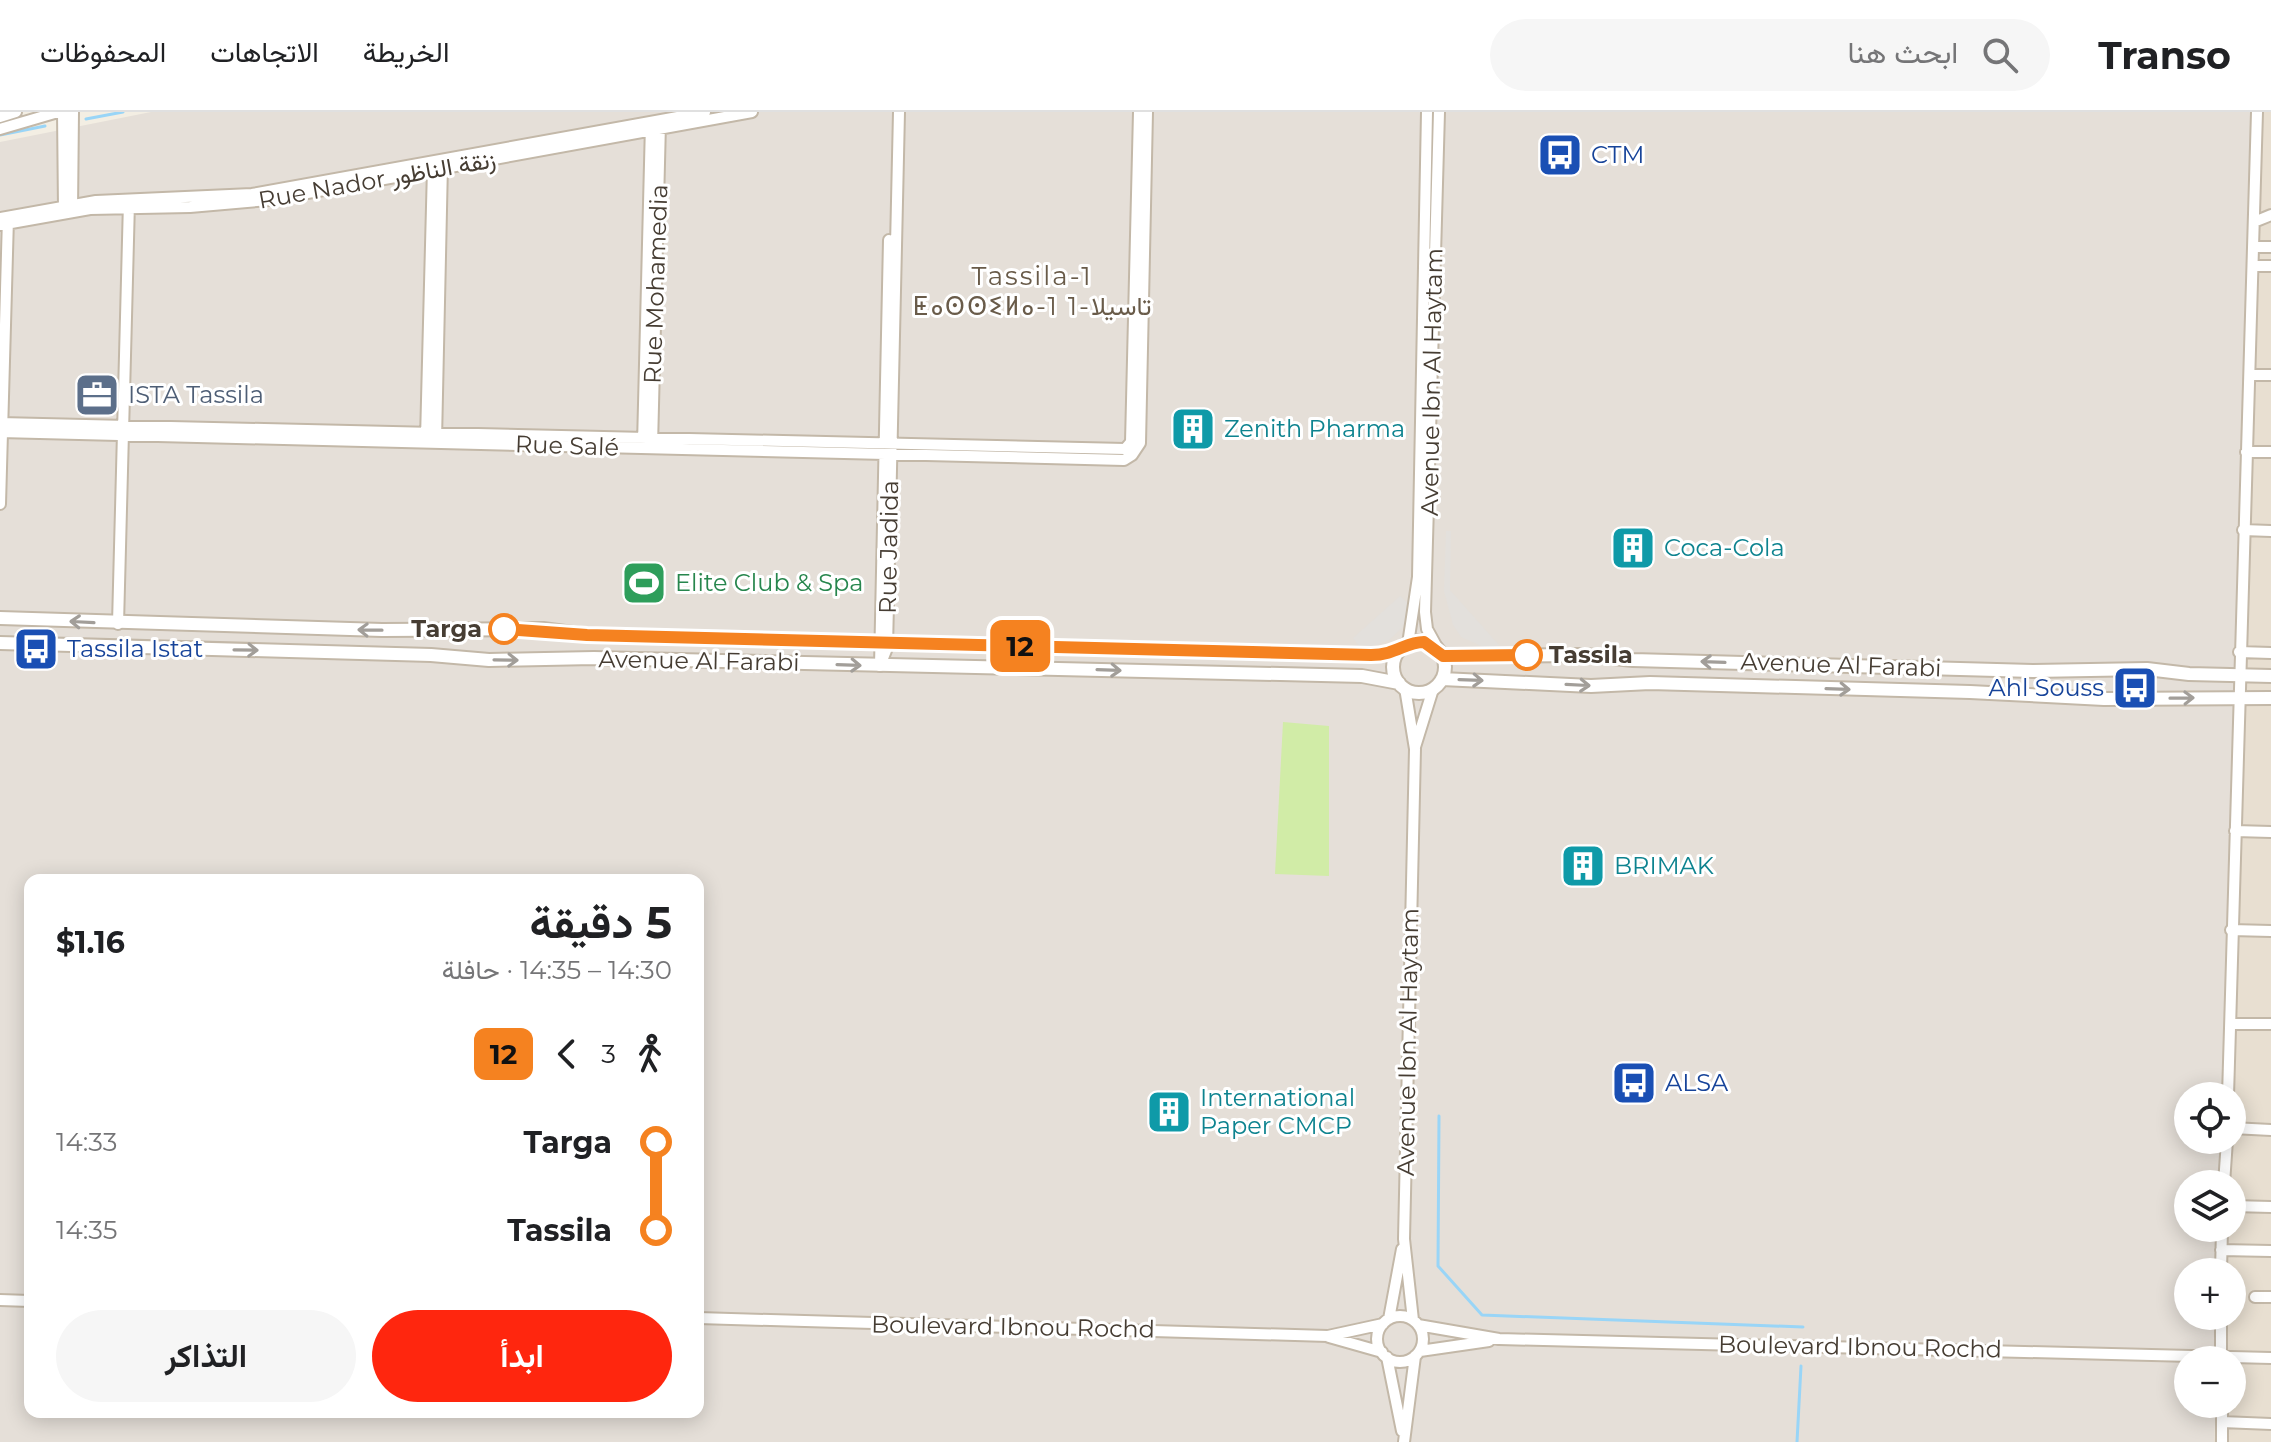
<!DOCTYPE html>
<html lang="ar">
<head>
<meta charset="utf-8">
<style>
	:root { --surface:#fff; --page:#f6f6f6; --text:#202124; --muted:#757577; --line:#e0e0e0; --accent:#ff260e }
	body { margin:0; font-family:Montserrat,Vazirmatn,"Noto Sans Tifinagh",sans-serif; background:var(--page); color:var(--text); direction:rtl; height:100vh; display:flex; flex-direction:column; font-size:30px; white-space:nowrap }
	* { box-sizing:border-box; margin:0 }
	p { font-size:26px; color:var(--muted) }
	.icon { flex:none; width:44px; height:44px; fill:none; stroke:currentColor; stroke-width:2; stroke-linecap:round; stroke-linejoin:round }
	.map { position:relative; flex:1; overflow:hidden; direction:ltr }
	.sheet { position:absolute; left:24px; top:762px; width:680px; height:544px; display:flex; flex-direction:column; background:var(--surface); border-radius:16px; box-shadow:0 4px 20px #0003; direction:rtl }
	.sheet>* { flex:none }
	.badge { padding:0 16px; border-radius:12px; font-size:28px; line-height:52px }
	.buttons { position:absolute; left:2174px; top:970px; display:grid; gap:16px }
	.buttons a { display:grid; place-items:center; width:72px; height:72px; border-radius:50%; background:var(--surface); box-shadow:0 4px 20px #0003; font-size:40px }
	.map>.badge { position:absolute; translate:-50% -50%; box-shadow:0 0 0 4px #fff }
	.legs { display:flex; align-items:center; gap:12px; height:88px; padding:0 32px; font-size:26px }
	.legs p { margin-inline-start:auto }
	.summary { display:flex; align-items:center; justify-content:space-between; height:136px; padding:0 32px }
	h1 { font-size:44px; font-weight:700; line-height:60px }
	.primary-button { display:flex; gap:16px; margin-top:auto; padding:16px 32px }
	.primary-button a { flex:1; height:92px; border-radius:48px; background:var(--accent); color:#fff; font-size:32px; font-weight:700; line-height:92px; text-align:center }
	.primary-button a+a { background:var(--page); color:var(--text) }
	ul { padding:0 32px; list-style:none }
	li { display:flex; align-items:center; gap:28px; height:88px; font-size:30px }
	li i { display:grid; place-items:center; width:12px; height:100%; margin:0 10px; background:currentColor }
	li i::after { content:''; width:20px; height:20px; margin:-10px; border:6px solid; border-radius:50%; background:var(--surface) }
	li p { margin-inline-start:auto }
	li:first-child i { background:linear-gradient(#0000 50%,currentColor 0) }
	li:last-child i { background:linear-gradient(currentColor 50%,#0000 0) }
	header { display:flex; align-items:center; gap:48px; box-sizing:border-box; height:112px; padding:0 40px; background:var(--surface); border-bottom:2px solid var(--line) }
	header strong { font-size:38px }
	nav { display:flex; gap:44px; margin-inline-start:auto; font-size:28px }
	.search { width:560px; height:72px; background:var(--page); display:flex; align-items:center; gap:20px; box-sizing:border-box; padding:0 28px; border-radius:44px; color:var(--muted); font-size:30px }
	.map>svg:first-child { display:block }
</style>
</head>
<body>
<header>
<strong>Transo</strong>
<div class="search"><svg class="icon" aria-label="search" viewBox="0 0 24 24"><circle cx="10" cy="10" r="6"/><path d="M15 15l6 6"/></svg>ابحث هنا</div>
<nav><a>الخريطة</a><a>الاتجاهات</a><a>المحفوظات</a></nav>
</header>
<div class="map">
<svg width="2271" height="1330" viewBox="0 0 2271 1330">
	<rect width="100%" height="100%" fill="#f3eee3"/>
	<path fill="#e8dfd1" d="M2256,0H2271V1330H2214L2216,1292H2232V1248H2218L2220,1204H2232V1160H2221L2222,1116H2232V1072H2223L2224,1028H2232V984H2225L2235,569Z"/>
	<path fill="#e5dfd8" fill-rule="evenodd" d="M151,0H2256L2241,542L2235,569L2225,984H2188V1028H2224L2223,1072H2188V1116H2222L2221,1160H2188V1204H2220L2218,1248H2188V1292H2216L2214,1330H0V30ZM30,768H698V1300H30Z"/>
	<path fill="#d1eca7" d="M1283,610L1329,614V764L1275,762Z"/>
	<path fill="#e3e0dc" d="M1446,419H1451L1450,478L1499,533L1493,539L1461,525L1453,513L1444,479Z
		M1400,484L1408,491V502L1402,516L1389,528L1368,536L1359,534L1353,526Z"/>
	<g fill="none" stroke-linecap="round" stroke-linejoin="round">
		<path stroke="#99d5f7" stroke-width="3" d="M86,7L123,0
			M0,23L45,14
			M1439,1004L1438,1154L1482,1203L1803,1215
			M1797,1330L1801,1254"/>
		<g stroke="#c3b8a8" stroke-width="14">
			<path id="minor" d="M63,0L64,98
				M0,5L16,0
				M0,17L58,0
				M72,98L73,0
				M0,106L96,89L252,82L705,0
				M2254,110L2271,103
				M0,113L90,97L190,95L269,88L752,0
				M2254,135H2271
				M2253,154H2271
				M2250,263H2271
				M0,311L1125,337
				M0,320L1124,348L1132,343L1140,331L1147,0
				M426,327L433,56
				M436,328L442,52
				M643,332L651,12
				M652,334L660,11
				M1125,337L1131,330L1139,0
				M2246,340H2271
				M0,392L8,106
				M2243,418L2271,419
				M118,512L129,90
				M1408,532L1418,465L1427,0
				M1438,537L1427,517L1425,500L1439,0
				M2239,540L2271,541
				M880,554L887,536L899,0
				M880,554L889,128
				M1405,576L1415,637L1404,1127L1413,1208
				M1415,635L1433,577
				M2235,719L2271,720
				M2231,818L2271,819
				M2231,912H2271
				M2228,984L2257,0
				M2232,1016L2271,1018
				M2224,1072L2227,1028
				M2232,1094L2271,1095
				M2221,1138L2271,1139
				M2221,1160L2222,1116
				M2255,1185H2271
				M0,1188L30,1189
				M1377 1227a23 23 0 1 1 46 0a23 23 0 1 1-46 0Z
				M698,1206L1328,1224L1383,1212
				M1389,1207L1402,1137
				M1418,1213L1499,1227L2271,1246
				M1329,1225L1382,1240
				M1420,1239L1489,1229
				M1387,1245L1402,1319
				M2221,1248V1204
				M2222,1310L2271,1312
				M1404,1330L1415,1244
				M2222,1330V1292"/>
		</g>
		<g stroke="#c3b8a8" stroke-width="16">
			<path id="tertiary" d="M0,506L382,518L543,517L587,523L1371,543L1398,540
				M1393 555a26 26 0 1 1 52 0a26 26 0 1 1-52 0Z
				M0,531L431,543L489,548L594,546L1362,564L1399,571
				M1443,544L1585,543L1633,548L2033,559L2147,557L2189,562L2271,564
				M1442,567L1591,574L1650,571L1970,580L2104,587L2271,586"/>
		</g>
		<use href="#minor" stroke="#fff" stroke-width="10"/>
		<use href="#tertiary" stroke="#fff" stroke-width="12"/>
	</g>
	<defs><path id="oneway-shaft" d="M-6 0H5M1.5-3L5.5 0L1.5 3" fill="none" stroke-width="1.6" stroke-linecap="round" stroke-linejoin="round" transform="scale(2)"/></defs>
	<g stroke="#a29e99">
		<use href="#oneway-shaft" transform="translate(82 510) rotate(-177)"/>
		<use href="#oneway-shaft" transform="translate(370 518) rotate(-179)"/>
		<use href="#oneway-shaft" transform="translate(246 538) rotate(1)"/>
		<use href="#oneway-shaft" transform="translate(506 548) rotate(1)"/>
		<use href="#oneway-shaft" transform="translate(1713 550) rotate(-178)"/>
		<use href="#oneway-shaft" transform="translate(849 553) rotate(2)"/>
		<use href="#oneway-shaft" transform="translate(1109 558) rotate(2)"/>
		<use href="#oneway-shaft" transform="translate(1471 568) rotate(2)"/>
		<use href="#oneway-shaft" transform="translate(1578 573) rotate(3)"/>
		<use href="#oneway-shaft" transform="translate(1838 577) rotate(2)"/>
		<use href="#oneway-shaft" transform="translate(2182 586) rotate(-1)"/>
	</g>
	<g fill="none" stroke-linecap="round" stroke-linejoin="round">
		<g stroke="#fff" stroke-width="18">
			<path id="line-1" d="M504,517L587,523L1371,543C1396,543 1405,530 1424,530L1443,544L1527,543"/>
		</g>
		<use href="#line-1" stroke="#f58220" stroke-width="12"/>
	</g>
	<defs>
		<g id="bus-square" transform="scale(2.3)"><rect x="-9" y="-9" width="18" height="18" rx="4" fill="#1a4fb4" stroke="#fff"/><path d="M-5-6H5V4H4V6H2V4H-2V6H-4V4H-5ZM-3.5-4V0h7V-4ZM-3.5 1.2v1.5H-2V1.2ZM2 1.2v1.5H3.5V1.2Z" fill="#fff"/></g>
		<g id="office-square" transform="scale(2.3)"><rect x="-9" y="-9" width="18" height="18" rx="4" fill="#5c6f8a" stroke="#fff"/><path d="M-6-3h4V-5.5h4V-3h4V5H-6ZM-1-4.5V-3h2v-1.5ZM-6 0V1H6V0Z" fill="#fff"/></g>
		<g id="building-square" transform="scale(2.3)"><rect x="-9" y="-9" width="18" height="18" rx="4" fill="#0f9aa8" stroke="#fff"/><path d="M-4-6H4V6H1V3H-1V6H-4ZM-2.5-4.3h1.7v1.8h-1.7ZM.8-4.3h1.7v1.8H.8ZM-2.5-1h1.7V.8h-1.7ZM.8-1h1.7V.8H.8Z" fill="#fff"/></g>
		<g id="stadium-square" transform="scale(2.3)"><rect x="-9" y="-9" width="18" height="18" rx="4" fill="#2e9e5b" stroke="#fff"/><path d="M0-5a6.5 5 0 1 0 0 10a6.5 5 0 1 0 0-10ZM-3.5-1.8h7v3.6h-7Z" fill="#fff"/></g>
	</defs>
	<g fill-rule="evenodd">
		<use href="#bus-square" x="1560" y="43"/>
		<use href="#office-square" x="97" y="283"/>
		<use href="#building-square" x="1193" y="317"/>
		<use href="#building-square" x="1633" y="436"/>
		<use href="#stadium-square" x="644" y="471"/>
		<use href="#bus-square" x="36" y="537"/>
		<use href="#bus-square" x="2135" y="576"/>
		<use href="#building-square" x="1583" y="754"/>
		<use href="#bus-square" x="1634" y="971"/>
		<use href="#building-square" x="1169" y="1000"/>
	</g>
	<g fill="#fff" stroke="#f58220" stroke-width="4">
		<circle cx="504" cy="517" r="14"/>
		<circle cx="1527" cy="543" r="14"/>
	</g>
	<g text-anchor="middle" stroke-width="6" stroke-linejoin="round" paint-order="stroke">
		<g font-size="24" fill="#164399" stroke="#fff" text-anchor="start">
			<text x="1591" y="51">CTM</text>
			<text x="67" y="545">Tassila Istat</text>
			<text x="2104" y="584" text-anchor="end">Ahl Souss</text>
			<text x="1665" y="979">ALSA</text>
		</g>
		<g font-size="24" fill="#463d33" stroke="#fff">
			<text transform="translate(377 68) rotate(-10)" y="8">Rue Nador زنقة الناظور</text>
			<text transform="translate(656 172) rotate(-88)" y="8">Rue Mohamedia</text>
			<text transform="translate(1432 270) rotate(-89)" y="8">Avenue Ibn Al Haytam</text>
			<text transform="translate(567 334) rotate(2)" y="8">Rue Salé</text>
			<text transform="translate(889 435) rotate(-89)" y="8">Rue Jadida</text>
			<text transform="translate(699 549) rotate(1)" y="8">Avenue Al Farabi</text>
			<text transform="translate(1841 553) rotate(2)" y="8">Avenue Al Farabi</text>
			<text transform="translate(1408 930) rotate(-89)" y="8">Avenue Ibn Al Haytam</text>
			<text transform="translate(1013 1215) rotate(1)" y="8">Boulevard Ibnou Rochd</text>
			<text transform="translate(1860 1235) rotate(1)" y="8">Boulevard Ibnou Rochd</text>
		</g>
		<g font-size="24" fill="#4e5e75" stroke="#fff" text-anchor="start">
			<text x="128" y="291">ISTA Tassila</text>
		</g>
		<g font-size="24" fill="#0d838f" stroke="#fff" text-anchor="start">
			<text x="1224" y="325">Zenith Pharma</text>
			<text x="1664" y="444">Coca-Cola</text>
			<text x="1614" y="762">BRIMAK</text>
			<text x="1200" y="994">International<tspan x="1200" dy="28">Paper CMCP</tspan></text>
		</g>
		<g font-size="24" fill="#27864d" stroke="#fff" text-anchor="start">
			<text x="675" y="479">Elite Club &amp; Spa</text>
		</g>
		<g font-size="24" font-weight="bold" fill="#463d33" stroke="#fff" text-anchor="end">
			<text x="482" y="525">Targa</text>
			<text x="1549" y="551" text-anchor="start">Tassila</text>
		</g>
		<g font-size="26" letter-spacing="2" fill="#695b49" stroke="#fff">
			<text x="1032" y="173">Tassila-1<tspan x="1032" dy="30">ⵟⴰⵙⵙⵉⵍⴰ-1 1-تاسيلا</tspan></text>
		</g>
	</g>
</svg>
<div class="buttons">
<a><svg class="icon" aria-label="locate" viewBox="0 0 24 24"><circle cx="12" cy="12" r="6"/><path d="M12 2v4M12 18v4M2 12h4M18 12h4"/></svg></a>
<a><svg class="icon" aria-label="layers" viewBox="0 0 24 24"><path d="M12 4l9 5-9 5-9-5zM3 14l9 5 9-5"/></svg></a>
<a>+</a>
<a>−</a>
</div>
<b class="badge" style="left:1020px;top:534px;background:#f58220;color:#111">12</b>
<section class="sheet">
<div class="summary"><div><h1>5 دقيقة</h1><p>14:30 – 14:35 · حافلة</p></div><b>$1.16</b></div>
<div class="legs"><svg class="icon" aria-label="walk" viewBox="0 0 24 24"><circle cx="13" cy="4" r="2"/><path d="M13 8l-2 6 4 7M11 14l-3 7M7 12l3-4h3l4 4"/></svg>3<svg class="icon" aria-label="back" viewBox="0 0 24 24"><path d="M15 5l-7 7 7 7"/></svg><b class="badge" style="background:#f58220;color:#111">12</b></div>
<ul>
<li><i style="color:#f58220"></i><b>Targa</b><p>14:33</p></li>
<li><i style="color:#f58220"></i><b>Tassila</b><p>14:35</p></li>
</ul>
<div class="primary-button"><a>ابدأ</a><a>التذاكر</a></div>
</section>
</div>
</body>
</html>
